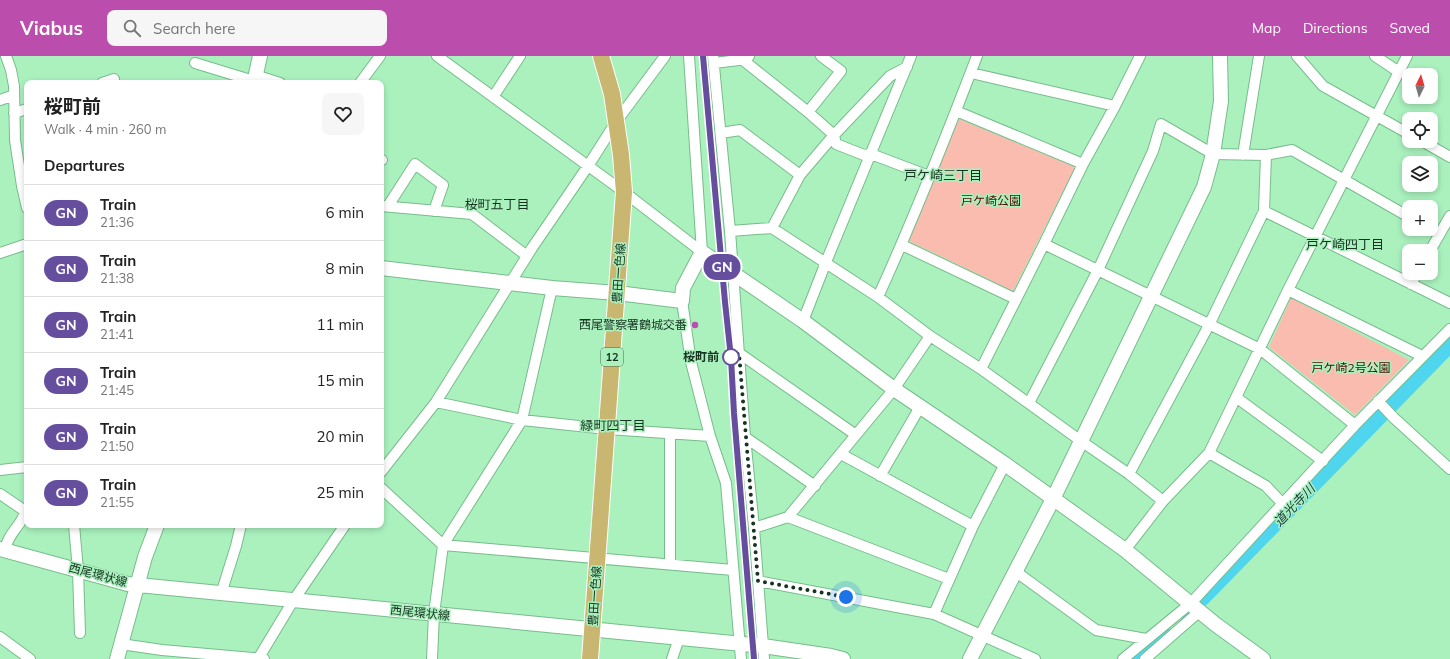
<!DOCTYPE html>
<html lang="en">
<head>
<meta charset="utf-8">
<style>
	:root { --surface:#fff; --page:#f6f6f6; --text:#222; --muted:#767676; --line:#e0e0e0; --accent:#bb4dac }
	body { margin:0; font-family:Mulish,"Noto Sans JP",sans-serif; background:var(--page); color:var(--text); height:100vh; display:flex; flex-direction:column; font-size:15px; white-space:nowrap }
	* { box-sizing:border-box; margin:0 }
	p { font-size:13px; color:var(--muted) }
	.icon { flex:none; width:22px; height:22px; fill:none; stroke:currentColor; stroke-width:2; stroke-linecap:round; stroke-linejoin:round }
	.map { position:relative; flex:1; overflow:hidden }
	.drawer { position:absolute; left:24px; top:24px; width:360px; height:448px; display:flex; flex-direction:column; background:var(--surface); border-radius:8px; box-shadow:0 2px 6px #0003 }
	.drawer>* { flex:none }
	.badge { padding:0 8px; border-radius:13px; font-size:14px; line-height:26px }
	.needle { width:26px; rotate:5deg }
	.fabs { position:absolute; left:1402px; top:12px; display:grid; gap:8px }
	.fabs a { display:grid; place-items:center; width:36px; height:36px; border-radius:8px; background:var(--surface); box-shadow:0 2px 6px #0003; font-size:20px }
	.you { position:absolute; width:20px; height:20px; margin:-10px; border:3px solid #fff; border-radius:50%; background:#1a73e8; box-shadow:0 0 0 6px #1a73e833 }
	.map>.badge { position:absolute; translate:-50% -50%; box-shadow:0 0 0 2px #fff }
	h2 { padding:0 20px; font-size:15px; line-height:36px }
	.round { display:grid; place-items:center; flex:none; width:42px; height:42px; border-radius:8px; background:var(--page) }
	.overview { display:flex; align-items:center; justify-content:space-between; height:68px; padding:0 20px }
	h1 { font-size:19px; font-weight:700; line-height:30px }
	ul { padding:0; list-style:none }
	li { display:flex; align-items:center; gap:12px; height:56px; padding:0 20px; border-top:1px solid var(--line) }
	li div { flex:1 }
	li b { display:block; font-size:15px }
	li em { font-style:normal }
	li .badge { min-width:44px; font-weight:700; text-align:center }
	header { display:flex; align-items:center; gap:24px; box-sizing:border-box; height:56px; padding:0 20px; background:var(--accent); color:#fff }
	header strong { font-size:19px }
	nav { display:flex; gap:22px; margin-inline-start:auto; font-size:14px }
	.search { width:280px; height:36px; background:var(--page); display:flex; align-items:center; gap:10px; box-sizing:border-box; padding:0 14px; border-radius:8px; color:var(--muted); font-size:15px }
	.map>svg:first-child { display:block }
</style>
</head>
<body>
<header>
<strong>Viabus</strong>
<div class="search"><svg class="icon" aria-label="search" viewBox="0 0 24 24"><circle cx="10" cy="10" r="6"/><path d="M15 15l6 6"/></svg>Search here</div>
<nav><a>Map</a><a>Directions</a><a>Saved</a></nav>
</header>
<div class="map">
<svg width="1450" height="603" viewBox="0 0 1450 603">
	<rect width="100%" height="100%" fill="#aaf1be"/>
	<path fill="#f9bcaf" d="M959,63L1075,111L1013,235L909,185Z
		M1291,242L1409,304L1355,359L1269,291Z"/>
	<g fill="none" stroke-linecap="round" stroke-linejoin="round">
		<path stroke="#50d5ef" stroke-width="15" d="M1185,556L1204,541L1450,289
			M1132,603L1163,576"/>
		<g stroke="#77bd8c" stroke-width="12">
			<path id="street" d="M6,0L11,14L14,30L15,84L22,130L27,152
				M437,0L624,136L702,196
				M689,0L702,196
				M713,0L730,175L745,381L754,472L764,603
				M1297,0L1323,30L1409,78
				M1375,0L1399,16
				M743,4L808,56L841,15L821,0
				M195,7L254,25
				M714,7L747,3L749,0
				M971,17L1115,50
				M255,19L280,27
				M102,27L114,23L113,27
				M360,27L380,0
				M493,41L520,0
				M0,44L14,39
				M956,55L1083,108
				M808,56L834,79L836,88L864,99L871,98L929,120
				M14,57L27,53
				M721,77L740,74L800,119
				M1422,85L1450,101
				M1243,99L1259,0
				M381,104H382
				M381,150L472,158L527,200
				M388,150L415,108L443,129L434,155
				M1264,155L1450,247
				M772,172L800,119L834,79L890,20L907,11
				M1430,173L1439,178
				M730,175L772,172L878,241L930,280L981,313L1081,385L1129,418L1163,445
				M1044,188L1260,293L1355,369
				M902,189L1016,243
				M1430,195L1450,160
				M0,197L27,188
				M1411,228L1417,217
				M1288,234L1422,300
				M878,241C914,162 946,81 977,0
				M682,245L691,306L710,380L726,427L741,603
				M803,265L826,206L911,0
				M739,297L856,379
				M981,313L1044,188L1083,108L1115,50L1140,0
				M1237,342L1323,405
				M1378,345L1394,362L1450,413
				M436,346L522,364L607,373L710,380
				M1029,347L1098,214L1153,95L1161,68L1213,98L1266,99L1292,94L1409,161
				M745,381L815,430
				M1209,397L1266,430L1282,447
				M841,398L973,470
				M0,414L27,411
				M381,416L436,346L532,192L588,110L616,66L665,0
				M1129,418L1209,269L1264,155L1266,99
				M880,420L920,351
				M381,432L443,489L733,514
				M0,438L25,455C23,469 8,476 5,494
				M788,461L949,523
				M74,469L78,514L80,577
				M754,472L788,461L894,333L930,280
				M1125,494L1163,445L1209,397L1288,234L1407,0
				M670,508V379
				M1015,515L1096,574L1146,583
				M758,525L934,558L1035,603
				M221,538L236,490L241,469
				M934,558L973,470L1005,408
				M0,581L30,603
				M121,588L162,594L264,603
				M258,603L293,545L345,469
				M432,603L434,558L443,489L522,364L552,232
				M672,603L679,582
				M1123,603L1191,547L1355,369L1450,273
				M1145,603L1200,555"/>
		</g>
		<g stroke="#77bd8c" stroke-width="16">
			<path id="secondary" d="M254,27L260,0
				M381,212L552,232L617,237L682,245L683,232L702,196L803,265L894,333L1005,408L1125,494L1215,568L1263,603
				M0,493L128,528L138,529L763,590L831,600L843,603
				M117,603L145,501L157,469
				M970,603L1053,443L1204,131L1213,98L1221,45L1220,0"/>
		</g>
		<g stroke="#fff" stroke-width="18">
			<path id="primary" d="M590,603L624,136L621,99L612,38L601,0"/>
		</g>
		<use href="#street" stroke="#fff" stroke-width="10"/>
		<use href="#secondary" stroke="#fff" stroke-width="14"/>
		<use href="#primary" stroke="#c8b671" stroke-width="16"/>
		<path stroke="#2e523a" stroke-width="2.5" d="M703,0L725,246L731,302L734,357L754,603"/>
	</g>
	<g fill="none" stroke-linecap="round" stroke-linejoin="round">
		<g stroke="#fff" stroke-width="9">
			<path id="line" d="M703,0L725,246L731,302L734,357L754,603"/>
		</g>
		<use href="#line" stroke="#654e9e" stroke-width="6"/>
		<path stroke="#173421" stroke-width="4" stroke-dasharray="0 7.2" d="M731,301L739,297L758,525L846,541"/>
	</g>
	<circle fill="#bb4dac" stroke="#aaf1be" stroke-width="1.5" cx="695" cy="269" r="4"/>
	<circle fill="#fff" stroke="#654e9e" stroke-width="2" cx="731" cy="301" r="8"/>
	<g text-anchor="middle" stroke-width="3" stroke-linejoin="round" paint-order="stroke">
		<rect fill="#aaf1be" stroke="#436d50" stroke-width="1" x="601" y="292" width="22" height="18" rx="3"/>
		<g font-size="11" font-weight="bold" fill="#173421">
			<text x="612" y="305">12</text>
		</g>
		<g font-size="12" fill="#530900" stroke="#aaf1be">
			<text x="991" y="149">戸ケ崎公園</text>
			<text x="1351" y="316">戸ケ崎2号公園</text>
		</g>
		<g font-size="12" fill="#173421" stroke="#aaf1be">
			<text transform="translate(619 217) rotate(-86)" y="4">豊田一色線</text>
			<text transform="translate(98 519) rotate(15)" y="4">西尾環状線</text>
			<text transform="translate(595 540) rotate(-86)" y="4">豊田一色線</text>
			<text transform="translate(420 557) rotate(6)" y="4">西尾環状線</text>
		</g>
		<g font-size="12" fill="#173421" stroke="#aaf1be" text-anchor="end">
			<text x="687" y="273">西尾警察署鶴城交番</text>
		</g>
		<g font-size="12" font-weight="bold" fill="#173421" stroke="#aaf1be" text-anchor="end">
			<text x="719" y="305">桜町前</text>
		</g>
		<g font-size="13" fill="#173421" stroke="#aaf1be">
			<text x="943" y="124">戸ケ崎三丁目</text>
			<text x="497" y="153">桜町五丁目</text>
			<text x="1345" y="193">戸ケ崎四丁目</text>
			<text x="613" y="374">緑町四丁目</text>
		</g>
		<g font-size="13" font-style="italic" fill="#1c393f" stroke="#aaf1be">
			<text transform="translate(1294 449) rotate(-46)" y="5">道光寺川</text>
		</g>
	</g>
</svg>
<div class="fabs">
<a><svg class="needle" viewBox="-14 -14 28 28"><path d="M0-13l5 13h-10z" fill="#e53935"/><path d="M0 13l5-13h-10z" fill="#767676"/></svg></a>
<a><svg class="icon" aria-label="locate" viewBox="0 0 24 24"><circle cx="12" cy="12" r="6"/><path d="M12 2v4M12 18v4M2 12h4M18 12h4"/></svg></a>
<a><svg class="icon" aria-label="layers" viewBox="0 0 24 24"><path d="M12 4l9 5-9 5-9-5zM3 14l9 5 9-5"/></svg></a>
<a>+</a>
<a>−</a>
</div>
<div class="you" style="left:846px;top:541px"></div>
<b class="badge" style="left:722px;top:211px;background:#654e9e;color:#fff">GN</b>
<section class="drawer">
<div class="overview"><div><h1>桜町前</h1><p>Walk · 4 min · 260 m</p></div><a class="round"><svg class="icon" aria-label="heart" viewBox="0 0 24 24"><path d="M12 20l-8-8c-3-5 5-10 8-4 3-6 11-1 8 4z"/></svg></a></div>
<h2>Departures</h2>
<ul>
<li><span class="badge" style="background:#654e9e;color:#fff">GN</span><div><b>Train</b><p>21:36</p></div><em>6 min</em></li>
<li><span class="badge" style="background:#654e9e;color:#fff">GN</span><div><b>Train</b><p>21:38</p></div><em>8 min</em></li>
<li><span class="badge" style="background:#654e9e;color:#fff">GN</span><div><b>Train</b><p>21:41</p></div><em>11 min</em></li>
<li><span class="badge" style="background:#654e9e;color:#fff">GN</span><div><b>Train</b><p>21:45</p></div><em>15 min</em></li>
<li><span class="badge" style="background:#654e9e;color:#fff">GN</span><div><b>Train</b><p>21:50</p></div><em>20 min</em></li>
<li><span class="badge" style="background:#654e9e;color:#fff">GN</span><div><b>Train</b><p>21:55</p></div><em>25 min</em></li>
</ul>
</section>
</div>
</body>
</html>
